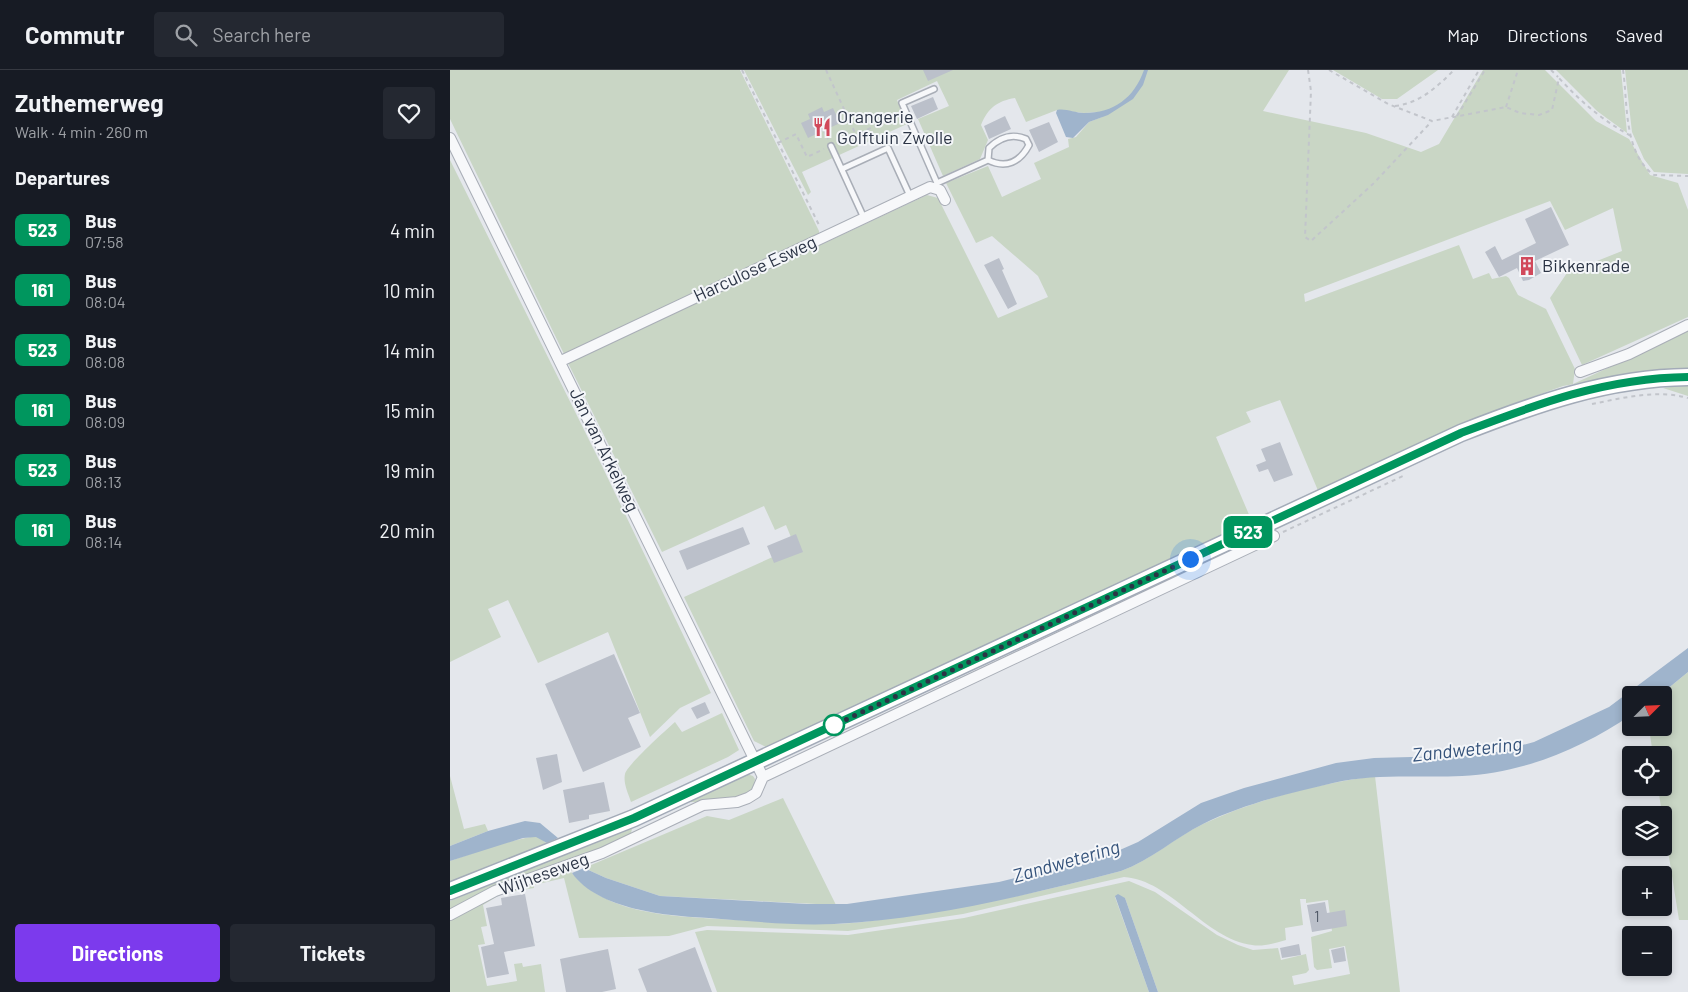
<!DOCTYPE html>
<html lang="en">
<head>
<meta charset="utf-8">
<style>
	:root { --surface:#171b24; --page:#242831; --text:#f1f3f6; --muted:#9ea1a6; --line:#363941; --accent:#7c3aed }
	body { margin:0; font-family:Barlow,sans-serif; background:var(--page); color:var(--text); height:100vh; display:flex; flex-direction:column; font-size:19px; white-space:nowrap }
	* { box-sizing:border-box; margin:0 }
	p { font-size:16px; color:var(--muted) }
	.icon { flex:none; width:28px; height:28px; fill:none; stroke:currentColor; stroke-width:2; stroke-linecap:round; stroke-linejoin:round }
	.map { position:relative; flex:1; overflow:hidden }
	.side { display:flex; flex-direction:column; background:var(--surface); width:450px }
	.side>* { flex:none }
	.badge { padding:0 10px; border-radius:8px; font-size:18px; line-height:32px }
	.needle { width:32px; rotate:66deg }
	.tools { position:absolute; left:1172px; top:616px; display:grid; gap:10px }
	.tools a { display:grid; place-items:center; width:50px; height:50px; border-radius:5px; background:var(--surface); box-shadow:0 2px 8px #0003; font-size:25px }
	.you { position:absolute; width:25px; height:25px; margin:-12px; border:4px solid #fff; border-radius:50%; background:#1a73e8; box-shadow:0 0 0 8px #1a73e833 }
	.map>.badge { position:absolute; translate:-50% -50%; box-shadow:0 0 0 2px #fff }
	h2 { padding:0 15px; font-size:19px; line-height:45px }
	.round { display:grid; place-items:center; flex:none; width:52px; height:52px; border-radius:5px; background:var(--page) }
	.overview { display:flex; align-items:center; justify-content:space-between; height:85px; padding:0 15px }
	h1 { font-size:24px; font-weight:700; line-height:38px }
	.cta { display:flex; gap:10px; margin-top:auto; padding:10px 15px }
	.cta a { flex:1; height:58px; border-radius:5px; background:var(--accent); color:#fff; font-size:20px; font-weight:700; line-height:58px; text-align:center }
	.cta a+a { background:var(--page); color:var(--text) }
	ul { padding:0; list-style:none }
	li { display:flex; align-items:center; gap:15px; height:60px; padding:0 15px }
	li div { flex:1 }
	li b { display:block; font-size:19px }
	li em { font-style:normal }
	li .badge { min-width:55px; font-weight:700; text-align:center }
	header { display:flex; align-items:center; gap:30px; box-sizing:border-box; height:70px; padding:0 25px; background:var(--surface); border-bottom:1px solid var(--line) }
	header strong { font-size:24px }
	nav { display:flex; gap:28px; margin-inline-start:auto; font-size:18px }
	.search { width:350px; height:45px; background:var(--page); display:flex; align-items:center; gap:12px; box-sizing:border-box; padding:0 18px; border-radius:5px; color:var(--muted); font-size:19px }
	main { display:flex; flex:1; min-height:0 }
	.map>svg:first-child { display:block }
</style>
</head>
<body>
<header>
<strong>Commutr</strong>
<div class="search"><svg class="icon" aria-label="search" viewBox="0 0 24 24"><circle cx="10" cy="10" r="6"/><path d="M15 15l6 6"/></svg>Search here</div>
<nav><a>Map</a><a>Directions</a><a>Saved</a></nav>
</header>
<main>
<section class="side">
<div class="overview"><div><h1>Zuthemerweg</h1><p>Walk · 4 min · 260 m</p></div><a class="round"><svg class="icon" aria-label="heart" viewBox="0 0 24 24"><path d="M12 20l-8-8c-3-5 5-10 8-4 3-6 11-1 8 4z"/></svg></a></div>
<h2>Departures</h2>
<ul>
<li><span class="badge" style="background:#00965e;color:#fff">523</span><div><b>Bus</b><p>07:58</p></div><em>4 min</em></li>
<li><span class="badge" style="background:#00965e;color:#fff">161</span><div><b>Bus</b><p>08:04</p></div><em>10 min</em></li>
<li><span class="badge" style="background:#00965e;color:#fff">523</span><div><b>Bus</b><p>08:08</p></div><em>14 min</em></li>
<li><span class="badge" style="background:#00965e;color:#fff">161</span><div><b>Bus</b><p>08:09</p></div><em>15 min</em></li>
<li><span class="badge" style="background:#00965e;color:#fff">523</span><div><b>Bus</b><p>08:13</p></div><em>19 min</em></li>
<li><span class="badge" style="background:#00965e;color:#fff">161</span><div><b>Bus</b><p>08:14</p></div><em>20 min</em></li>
</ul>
<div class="cta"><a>Directions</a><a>Tickets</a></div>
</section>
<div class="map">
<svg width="1238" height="922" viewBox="0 0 1238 922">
	<rect width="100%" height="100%" fill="#e4e7ec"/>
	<path fill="#c9d6c5" d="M0,0H290L369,161V166L114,284L0,49Z
		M294,0H839L813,41L916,63L971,82L989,74L1033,0H1095L1146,51L1179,69L1200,105L1228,113L1238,140V247L1132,295L1100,228L1117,203L1172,181L1163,138L1115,160L1100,131L854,224L855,232L1009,175L1023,209L1039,203L1042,209L1056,206L1059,208L1068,225L1096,239L1125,299L1123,314L1238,261V299L1191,302L1113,316L1054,337L869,423L830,330L796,342L801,352L766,367L803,454L367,655L316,677L304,671L234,527L345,477L336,455L325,460L314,436L212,482L118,293L477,125L488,128L548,248L598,227L588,206L542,166L526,173L496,113L538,96L552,127L591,109L584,93L619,77L618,69L626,67L639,52L652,47L650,42L634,43L607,40L576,52L565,28C547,31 538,38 531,55L538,70L530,89L493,106L468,49L499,36L487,11L447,30L457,54L352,102L361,122L358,125Z
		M883,0H988L947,29H932Z
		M1106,0H1171L1177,63L1147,41Z
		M1175,0H1238V104L1204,102L1194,89L1182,62Z
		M0,90L152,396L261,623L230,638L200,667L158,562L88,593L58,530L38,539L51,567L0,592Z
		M1238,315V326L1213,318Z
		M1238,602V850H1229L1208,718H1214V685H1203L1199,658H1214V625H1210Z
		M272,643L289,680L278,687L181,732C178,723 173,713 175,704C177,695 216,660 225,652L232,662Z
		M297,704L303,706L305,709L303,722C285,733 260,732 239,732Z
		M0,706L14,759L35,754L38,761L0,776Z
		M925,706L950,922H708L675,828L665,827L699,922H267L245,862L257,860L398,865L514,848L679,811L705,822L767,865L788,875L803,880L828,878L831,890L856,884L859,900L856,903L842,906L844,915L900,904L895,876L879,879L882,898L867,900L864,897L861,867L882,861L878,830L856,833V829H850L853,855L835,858L836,870C825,873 813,877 802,875C755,869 721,810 674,807L513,844L398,861L257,856L219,866L129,868L114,808L84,815V818L53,823L33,835L37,856L31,857L35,874L28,875L37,916L67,911L64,894L72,893L73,897L91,894L95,922H0V850L50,823L118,798C151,844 219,846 271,849C307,851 344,854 380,854C409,854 439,848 467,844C536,834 603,819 671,801C701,790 724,768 753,754C806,729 867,714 925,706Z
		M333,728L386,835L210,826L156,808L134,798L257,746L279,750Z
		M183,756L180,766L0,842V831Z
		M80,767H89L99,775L0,812V791L49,774Z"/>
	<path fill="#9fb4cc" d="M694,0H698L693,15L683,29L658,45L639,52L623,68L616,67L606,43L607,40C615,38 625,43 634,43C664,43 684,28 694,0Z
		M1238,578V602L1210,625H1181V645C1131,679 1073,703 1012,706C968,708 926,703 883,713C840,723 793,734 753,754C725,768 701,790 671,801C577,825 481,849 384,854C343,856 300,851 259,848C218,846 148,840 122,803L134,798L156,808L210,826L357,834H397L549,812L663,783L688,772L751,733L794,718L886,693L924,688L1035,685L1084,672L1159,637Z
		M75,751L90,753L108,768L97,773L86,767L73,768L0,791V776L38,761Z
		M668,824L675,828L708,922H699L665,826Z"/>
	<path fill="#bbc0ca" d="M473,0H503L478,11Z
		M483,27L488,39L467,49L461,36Z
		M372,37L374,42L383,38L390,53L358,68L351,53L360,49L358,44Z
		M555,46L561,59L539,69L534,56Z
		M599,52L608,72L589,82L579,60Z
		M1101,137L1119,175L1085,191L1091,203L1079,210L1073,211L1067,198L1049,207L1035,182L1045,176L1052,190L1086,173L1075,149Z
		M549,188L554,199L552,200L567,234L558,239L534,195Z
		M830,372L843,405L824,412L818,399L809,402L806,395L816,391L811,379Z
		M293,457L300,474L237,500L229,481Z
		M346,464L353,482L324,493L317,476Z
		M164,584L190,643L178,648L191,677L133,702L95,614Z
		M255,632L260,643L247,649L241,638Z
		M107,684L112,712L93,720L86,688Z
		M154,712L160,741L139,745V749L119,753L113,720Z
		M75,824L85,876L54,882L59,904L37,908L31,877L44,874L36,838L52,835L51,828Z
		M875,832L877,843L895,840L897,856L862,862L857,835Z
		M849,874L851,885L832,888L830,878Z
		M245,877L262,922H197L188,899Z
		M894,877L896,891L884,893L881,880Z
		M158,879L166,919L152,922H116L110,889Z"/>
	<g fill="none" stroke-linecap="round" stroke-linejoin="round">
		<g stroke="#a9aeb7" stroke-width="8">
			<path id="lane" d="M484,19L452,33L487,113
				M381,76L414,148
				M392,99L438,78L460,126
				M485,117L487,113L538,90C556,99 570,92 579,75L576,69C562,63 549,68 539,78L538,90"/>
		</g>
		<g stroke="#a9aeb7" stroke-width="12">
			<path id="street" d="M0,68L313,707L306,723L298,728L287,732L253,735L152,783L45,821L0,845
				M111,291L480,117L490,120L495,130
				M1130,302L1179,284L1238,255
				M313,707L824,466"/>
		</g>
		<g stroke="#a3abb8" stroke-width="19">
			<path id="primary" d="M0,821L184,748L1011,363C1085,334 1157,308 1238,307"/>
		</g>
		<path stroke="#c2c5cb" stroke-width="2" stroke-dasharray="4 4" stroke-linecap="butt" d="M292,0L370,157
			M376,0L406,65
			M858,0L861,21L855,167L861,171L924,113L982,51
			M879,0L938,34L982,51L1056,37L1070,43L1089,45L1102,40L1109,8C1131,32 1152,50 1181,66
			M1101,0L1108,7
			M1173,0C1178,32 1173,83 1204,105L1238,106
			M945,36C970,33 987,17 1004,0
			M1056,37L1068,0
			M1007,46L1035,0
			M1002,47L1029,0
			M374,61L378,69
			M328,73L346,64L357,87L374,79
			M388,73L449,45
			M1142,334C1173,328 1207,319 1238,328
			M833,462L953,406"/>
		<use href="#lane" stroke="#f7f8fa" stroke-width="5"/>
		<use href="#street" stroke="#f7f8fa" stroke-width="10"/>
		<use href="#primary" stroke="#fff" stroke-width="16"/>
	</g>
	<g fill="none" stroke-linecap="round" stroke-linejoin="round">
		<g stroke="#fff" stroke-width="11">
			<path id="line" d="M0,821L184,748L1011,363C1087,334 1155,308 1238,307"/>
		</g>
		<use href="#line" stroke="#00965e" stroke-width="8"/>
		<path stroke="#2b3445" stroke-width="5" stroke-dasharray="0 9" d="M384,655L378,658L740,489"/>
	</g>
	<defs>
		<g id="restaurant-bare" transform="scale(1.5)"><path d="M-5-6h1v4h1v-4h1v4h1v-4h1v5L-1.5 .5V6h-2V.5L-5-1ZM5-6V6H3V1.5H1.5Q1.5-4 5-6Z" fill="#d1495b" stroke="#f4f6f9" stroke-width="2.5" paint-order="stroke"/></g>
		<g id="building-bare" transform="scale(1.5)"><path d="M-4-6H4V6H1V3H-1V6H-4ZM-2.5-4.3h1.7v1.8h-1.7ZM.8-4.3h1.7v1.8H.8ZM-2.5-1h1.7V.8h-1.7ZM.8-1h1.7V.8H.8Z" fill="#d1495b" stroke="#f4f6f9" stroke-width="2.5" paint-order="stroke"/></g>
	</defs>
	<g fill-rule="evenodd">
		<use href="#restaurant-bare" x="372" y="57"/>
		<use href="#building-bare" x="1077" y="196"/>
	</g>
	<circle fill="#fff" stroke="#00965e" stroke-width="2.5" cx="384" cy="655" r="10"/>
	<g text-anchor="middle" stroke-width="4" stroke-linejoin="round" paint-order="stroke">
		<g font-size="15" fill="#4f5766">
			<text x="867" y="852">1</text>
		</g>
		<g font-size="18" fill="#2b3445" stroke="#f4f6f9" text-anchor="start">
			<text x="387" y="53">Orangerie<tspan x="387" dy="21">Golftuin Zwolle</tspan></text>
			<text x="1092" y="202">Bikkenrade</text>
		</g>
		<g font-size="18" fill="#2b3445" stroke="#f4f6f9">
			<text transform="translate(305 199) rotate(-25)" y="6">Harculose Esweg</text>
			<text transform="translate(154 380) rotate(64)" y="6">Jan van Arkelweg</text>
			<text transform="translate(94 804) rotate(-20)" y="6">Wijheseweg</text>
		</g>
		<g font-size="19" font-style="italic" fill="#34527a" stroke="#f4f6f9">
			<text transform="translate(1017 679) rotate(-6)" y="7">Zandwetering</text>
			<text transform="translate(616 791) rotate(-16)" y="7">Zandwetering</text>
		</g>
	</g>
</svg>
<div class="tools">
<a><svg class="needle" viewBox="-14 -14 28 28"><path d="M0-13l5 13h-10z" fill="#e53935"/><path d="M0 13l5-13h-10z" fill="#9ea1a6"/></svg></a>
<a><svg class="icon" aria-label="locate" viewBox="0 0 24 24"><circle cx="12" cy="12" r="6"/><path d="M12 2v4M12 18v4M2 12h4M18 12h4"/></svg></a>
<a><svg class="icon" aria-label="layers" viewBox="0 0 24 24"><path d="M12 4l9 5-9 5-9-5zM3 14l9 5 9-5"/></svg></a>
<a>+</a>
<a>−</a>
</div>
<div class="you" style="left:740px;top:489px"></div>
<b class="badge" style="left:798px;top:462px;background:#00965e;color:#fff">523</b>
</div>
</main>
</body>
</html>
